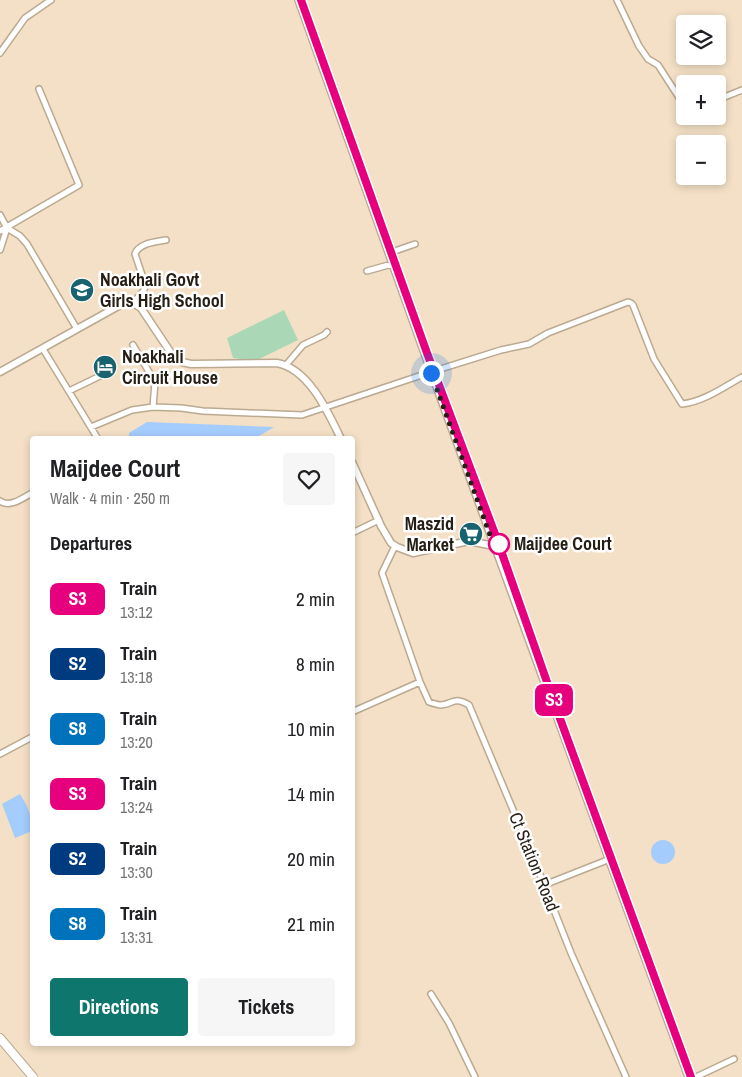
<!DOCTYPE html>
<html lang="en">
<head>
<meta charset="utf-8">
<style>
	:root { --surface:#fff; --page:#f6f6f6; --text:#202124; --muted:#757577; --accent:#0f766e }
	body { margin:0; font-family:"Archivo Narrow",sans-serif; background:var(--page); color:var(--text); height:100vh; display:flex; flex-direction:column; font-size:19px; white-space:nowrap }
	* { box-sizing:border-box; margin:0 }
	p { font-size:16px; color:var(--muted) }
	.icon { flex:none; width:28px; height:28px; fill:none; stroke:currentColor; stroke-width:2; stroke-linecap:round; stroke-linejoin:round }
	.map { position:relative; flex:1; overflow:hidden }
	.panel { position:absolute; left:30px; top:436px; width:325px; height:610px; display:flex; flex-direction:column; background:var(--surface); border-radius:5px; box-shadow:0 2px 8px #0003 }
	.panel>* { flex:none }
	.badge { padding:0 10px; border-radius:8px; font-size:18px; line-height:32px }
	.buttons { position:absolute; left:676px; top:15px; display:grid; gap:10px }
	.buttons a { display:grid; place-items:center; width:50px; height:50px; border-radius:5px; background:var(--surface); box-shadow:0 2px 8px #0003; font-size:25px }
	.you { position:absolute; width:25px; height:25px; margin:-12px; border:4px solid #fff; border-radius:50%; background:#1a73e8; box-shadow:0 0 0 8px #1a73e833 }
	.map>.badge { position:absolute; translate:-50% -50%; box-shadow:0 0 0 2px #fff }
	h2 { padding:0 20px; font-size:19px; line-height:45px }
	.round { display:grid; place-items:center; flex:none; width:52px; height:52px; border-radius:5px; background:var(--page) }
	.head { display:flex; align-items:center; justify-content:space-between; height:85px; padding:0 20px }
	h1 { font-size:24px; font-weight:700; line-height:38px }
	.button { display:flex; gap:10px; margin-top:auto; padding:10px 20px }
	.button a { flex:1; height:58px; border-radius:5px; background:var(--accent); color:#fff; font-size:20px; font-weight:700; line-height:58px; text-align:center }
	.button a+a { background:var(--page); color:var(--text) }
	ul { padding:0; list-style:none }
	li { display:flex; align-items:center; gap:15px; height:65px; padding:0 20px }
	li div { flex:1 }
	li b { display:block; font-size:19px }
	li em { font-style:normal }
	li .badge { min-width:55px; font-weight:700; text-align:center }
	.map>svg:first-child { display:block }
</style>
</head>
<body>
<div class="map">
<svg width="742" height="1077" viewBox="0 0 742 1077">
	<rect width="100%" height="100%" fill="#f3e0c6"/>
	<path fill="#aad8b7" d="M284,310L298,340L255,361L233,358L227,338Z"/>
	<path fill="#a4cdfd" d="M147,422L274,427L254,439H129V433Z
		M20,794C27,804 33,819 32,831L15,838L2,804Z
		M651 852a12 12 0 1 1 24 0a12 12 0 1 1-24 0Z"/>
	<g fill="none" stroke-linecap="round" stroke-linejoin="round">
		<g stroke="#bbaa91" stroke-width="8">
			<path id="minor" d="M298,0L431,373L688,1077
				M617,0L639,46L648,59L658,65L680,99L685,98
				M0,53L25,18L51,0
				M718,96L722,98L742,90
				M0,215L7,228L20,236L27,244L77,329
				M0,231L79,185L39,89
				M0,250L7,228
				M389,253L415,244
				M367,271L392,264
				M133,303L144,290L145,284L135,254C139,243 155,242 166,240
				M133,345L155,382L153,407
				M43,349L98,439
				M286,365L303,345L324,335L327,332
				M69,391L100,376
				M91,427L132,410L153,407L181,408L203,411L302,415L434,371L501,350L529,344L548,333L628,302L631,303L633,305L654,359L682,404C703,402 724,387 742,377
				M0,501C10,508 23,498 32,493
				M352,533L379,520
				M420,682L429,702C432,703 438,705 441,705C454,704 453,696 469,705L537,867L571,953L626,1077
				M352,712L420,682L382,573L395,546
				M0,754L32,737
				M544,885L610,859
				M431,994L449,1023L475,1077
				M696,1077L734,1059"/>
		</g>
		<g stroke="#bbaa91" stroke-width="9">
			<path id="tertiary" d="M0,372L122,304L133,303L141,308L173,356L182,362L191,364L277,363C309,369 328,412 341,439
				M352,462L381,526L391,543L397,547L413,553L469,541L494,546"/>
		</g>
		<g stroke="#bbaa91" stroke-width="10">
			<path id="trunk" d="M0,1038L33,1077"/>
		</g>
		<use href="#minor" stroke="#fff" stroke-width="5"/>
		<use href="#tertiary" stroke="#fff" stroke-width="6"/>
		<use href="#trunk" stroke="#fff" stroke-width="8"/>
		<path stroke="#908370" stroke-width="1" stroke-dasharray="9 9" stroke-linecap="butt" d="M301,0L434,371L498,542L554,702L691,1077"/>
	</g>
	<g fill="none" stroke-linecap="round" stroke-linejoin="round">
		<g stroke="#fff" stroke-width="11">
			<path id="line" d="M301,0L427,353L498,542L554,702L691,1077"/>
		</g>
		<use href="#line" stroke="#e6007e" stroke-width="8"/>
		<path stroke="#251e14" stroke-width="5" stroke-dasharray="0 9" d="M431,373L494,546L499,544"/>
	</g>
	<defs>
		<g id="school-disc" transform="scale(1.25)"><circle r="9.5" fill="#18636f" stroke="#fff"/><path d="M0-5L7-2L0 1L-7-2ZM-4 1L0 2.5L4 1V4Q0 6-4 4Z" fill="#fff"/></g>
		<g id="hotel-disc" transform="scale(1.25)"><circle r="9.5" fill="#18636f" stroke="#fff"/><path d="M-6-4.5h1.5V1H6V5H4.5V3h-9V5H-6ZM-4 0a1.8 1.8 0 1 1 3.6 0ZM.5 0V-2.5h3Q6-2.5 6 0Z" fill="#fff"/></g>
		<g id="supermarket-disc" transform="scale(1.25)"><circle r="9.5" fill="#18636f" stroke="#fff"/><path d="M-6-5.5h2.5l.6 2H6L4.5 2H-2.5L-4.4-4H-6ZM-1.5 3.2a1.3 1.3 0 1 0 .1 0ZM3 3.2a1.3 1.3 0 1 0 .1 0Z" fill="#fff"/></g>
	</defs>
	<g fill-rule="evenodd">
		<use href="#school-disc" x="82" y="290"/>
		<use href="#hotel-disc" x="105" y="367"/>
		<use href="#supermarket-disc" x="471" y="534"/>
	</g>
	<circle fill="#fff" stroke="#e6007e" stroke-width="2.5" cx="499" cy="544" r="10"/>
	<g text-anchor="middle" stroke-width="5" stroke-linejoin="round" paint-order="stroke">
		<g font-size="18" font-weight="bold" fill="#251e14" stroke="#fff" text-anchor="start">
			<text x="100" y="286">Noakhali Govt<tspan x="100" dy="21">Girls High School</tspan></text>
			<text x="122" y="363">Noakhali<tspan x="122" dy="21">Circuit House</tspan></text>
			<text x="454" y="530" text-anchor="end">Maszid<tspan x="454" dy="21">Market</tspan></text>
		</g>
		<g font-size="18" font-weight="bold" fill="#251e14" stroke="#fff" text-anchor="start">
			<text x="514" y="550">Maijdee Court</text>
		</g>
		<g font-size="18" fill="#251e14" stroke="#fff">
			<text transform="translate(534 862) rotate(68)" y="6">Ct Station Road</text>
		</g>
	</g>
</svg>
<div class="buttons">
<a><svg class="icon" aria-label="layers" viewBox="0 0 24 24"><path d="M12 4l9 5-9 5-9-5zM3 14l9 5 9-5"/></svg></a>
<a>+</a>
<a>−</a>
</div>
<div class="you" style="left:431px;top:373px"></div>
<b class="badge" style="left:554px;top:700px;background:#e6007e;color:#fff">S3</b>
<section class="panel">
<div class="head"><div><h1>Maijdee Court</h1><p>Walk · 4 min · 250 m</p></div><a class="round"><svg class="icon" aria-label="heart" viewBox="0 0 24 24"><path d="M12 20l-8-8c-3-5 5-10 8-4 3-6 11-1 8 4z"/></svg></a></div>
<h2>Departures</h2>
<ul>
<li><span class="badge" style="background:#e6007e;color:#fff">S3</span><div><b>Train</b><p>13:12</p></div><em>2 min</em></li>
<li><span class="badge" style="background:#003b80;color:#fff">S2</span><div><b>Train</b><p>13:18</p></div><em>8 min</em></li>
<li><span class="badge" style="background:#0072bc;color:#fff">S8</span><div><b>Train</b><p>13:20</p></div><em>10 min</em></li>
<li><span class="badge" style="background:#e6007e;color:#fff">S3</span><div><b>Train</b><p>13:24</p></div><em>14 min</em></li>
<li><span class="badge" style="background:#003b80;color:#fff">S2</span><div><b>Train</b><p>13:30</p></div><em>20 min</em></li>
<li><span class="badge" style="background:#0072bc;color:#fff">S8</span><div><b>Train</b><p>13:31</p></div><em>21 min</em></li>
</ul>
<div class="button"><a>Directions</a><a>Tickets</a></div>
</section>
</div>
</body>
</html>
